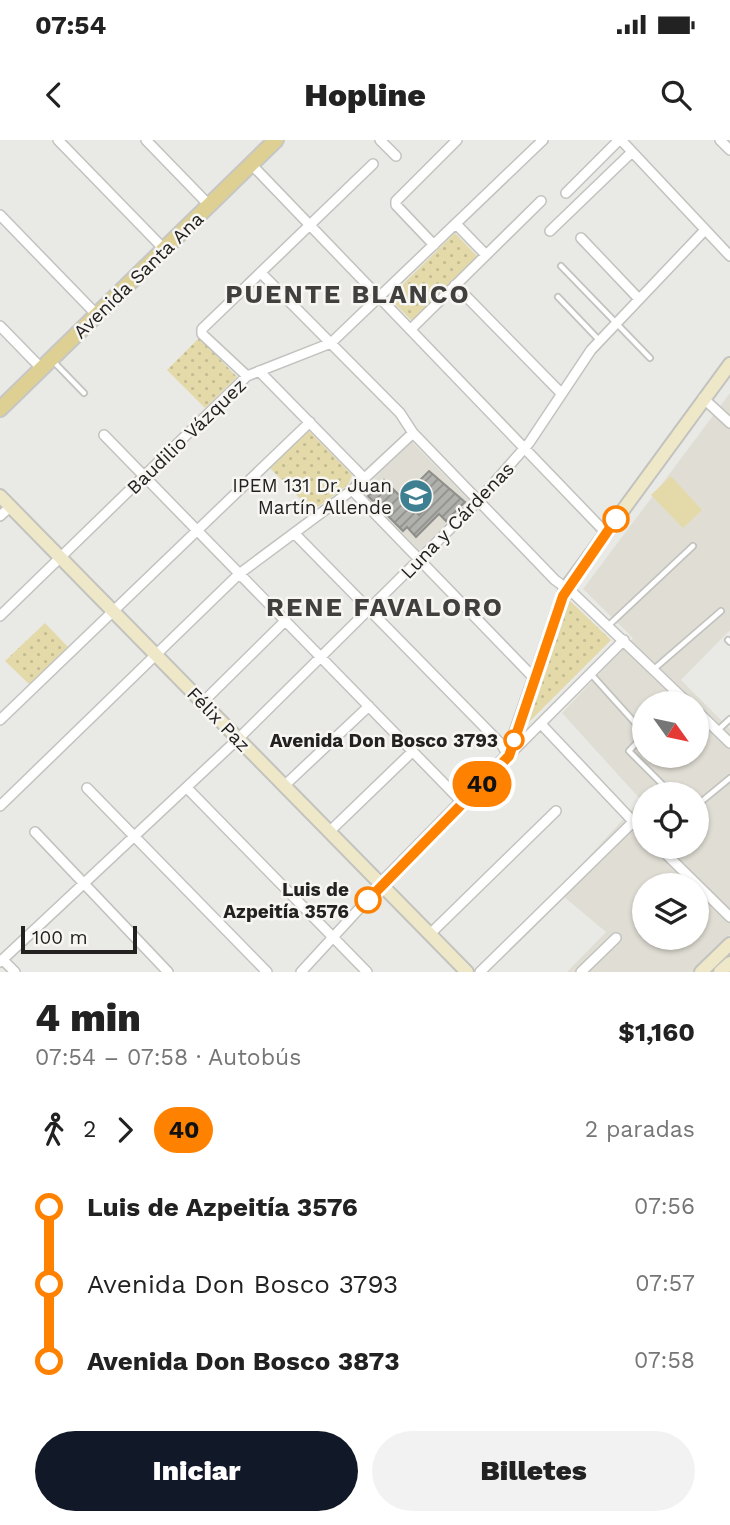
<!DOCTYPE html>
<html lang="es">
<head>
<meta charset="utf-8">
<style>
	:root { --surface:#fff; --page:#f2f2f2; --text:#222; --muted:#767676; --accent:#111827 }
	body { margin:0; font-family:"Work Sans",sans-serif; background:var(--page); color:var(--text); height:100vh; display:flex; flex-direction:column; font-size:26px; white-space:nowrap }
	* { box-sizing:border-box; margin:0 }
	p { font-size:23px; color:var(--muted) }
	.icon { flex:none; width:38px; height:38px; fill:none; stroke:currentColor; stroke-width:2; stroke-linecap:round; stroke-linejoin:round }
	.map { position:relative; height:832px; overflow:hidden }
	.panel { display:flex; flex-direction:column; background:var(--surface); flex:1 }
	.panel>* { flex:none }
	.badge { padding:0 14px; border-radius:23px; font-size:24px; line-height:46px }
	.needle { width:46px; rotate:123deg }
	.buttons { position:absolute; left:632px; top:551px; display:grid; gap:14px }
	.buttons a { display:grid; place-items:center; width:77px; height:77px; border-radius:50%; background:var(--surface); box-shadow:0 2px 5px #0004; font-size:35px }
	.scale { position:absolute; left:21px; bottom:18px; width:116px; box-sizing:border-box; padding-left:7px; border:4px solid #232221; border-top:0; font-size:19px; line-height:24px; white-space:nowrap; color:#232221; -webkit-text-stroke:5px #f7f6f3; paint-order:stroke }
	.map>.badge { position:absolute; translate:-50% -50%; box-shadow:0 0 0 4px #fff }
	.legs { display:flex; align-items:center; gap:10px; height:77px; padding:0 35px; font-size:23px }
	.legs p { margin-inline-start:auto }
	.head { display:flex; align-items:center; justify-content:space-between; height:119px; padding:0 35px }
	h1 { font-size:38px; font-weight:800; line-height:52px }
	.button { display:flex; gap:14px; margin-top:auto; padding:14px 35px }
	.button a { flex:1; height:80px; border-radius:42px; background:var(--accent); color:#fff; font-size:28px; font-weight:800; line-height:80px; text-align:center }
	.button a+a { background:var(--page); color:var(--text) }
	ul { padding:0 35px; list-style:none }
	li { display:flex; align-items:center; gap:24px; height:77px; font-size:26px }
	li i { display:grid; place-items:center; width:10px; height:100%; margin:0 9px; background:currentColor }
	li i::after { content:''; width:18px; height:18px; margin:-9px; border:5px solid; border-radius:50%; background:var(--surface) }
	li p { margin-inline-start:auto }
	li:first-child i { background:linear-gradient(#0000 50%,currentColor 0) }
	li:last-child i { background:linear-gradient(currentColor 50%,#0000 0) }
	.status { display:flex; justify-content:space-between; align-items:center; height:49px; padding:0 35px; background:var(--surface); direction:ltr }
	.status svg { height:19px; fill:currentColor }
	header { display:flex; justify-content:space-between; align-items:center; height:91px; padding:0 35px; background:var(--surface); font-size:32px; font-weight:800 }
	.map>svg:first-child { display:block }
</style>
</head>
<body>
<div class="status"><b>07:54</b><svg viewBox="0 0 49 12"><path d="M0 12V9h3v3zM5 12V6h3v6zM10 12V3h3v9zM15 12V0h3v12zM26 1h20v11H26zM47 4h2v5h-2z"/></svg></div>
<header><svg class="icon" aria-label="back" viewBox="0 0 24 24"><path d="M15 5l-7 7 7 7"/></svg>Hopline<svg class="icon" aria-label="search" viewBox="0 0 24 24"><circle cx="10" cy="10" r="6"/><path d="M15 15l6 6"/></svg></header>
<div class="map">
<svg width="730" height="832" viewBox="0 0 730 832">
	<defs>
		<pattern id="park-dots" width="8" height="8" patternUnits="userSpaceOnUse" patternTransform="scale(1.75)"><rect width="8" height="8" fill="#e4daa9"/><path d="M2 2h.1M6 6h.1" fill="none" stroke="#c3bb91" stroke-width="1.8" stroke-linecap="round"/></pattern>
		<pattern id="building-hatch" width="6" height="6" patternUnits="userSpaceOnUse" patternTransform="scale(1.75)"><rect width="6" height="6" fill="#b0b0ad"/><path d="M-1 1l2-2M0 6l6-6M5 7l2-2" fill="none" stroke="#8f8f8c"/></pattern>
	</defs>
	<rect width="100%" height="100%" fill="#e9e9e6"/>
	<path fill="#e0ded4" fill-rule="evenodd" d="M730,253V490L681,540L730,589V795L692,832H567L606,792L557,751L641,660L562,573L633,498L583,449ZM644,564H696V616H644ZM644,654H696V707H644ZM644,746H696V798H644Z
		M412,302L470,361L419,410L361,351Z"/>
	<path fill="#e4daa9" d="M671,336L702,370L683,388L651,355Z"/>
	<path fill="url(#park-dots)" d="M455,93L478,117L412,181L389,158Z
		M199,198L237,237L205,268L167,230Z
		M304,291H309L352,335L348,345L312,371L267,325Z
		M567,458L611,500L520,591Z
		M45,483L68,507L29,544L5,521Z"/>
	<path fill="url(#building-hatch)" stroke="#8e8e8b" stroke-width="2" d="M429,331L465,362L446,381L439,374L416,397L407,387L403,391L368,356L384,340L419,375L430,365L413,347Z"/>
	<g fill="none" stroke-linecap="round" stroke-linejoin="round">
		<g stroke="#c2c2bf" stroke-width="8">
			<path id="service" d="M561,126L650,218
				M558,157L599,200
				M52,220L84,253
				M609,485L693,406
				M728,500L730,502
				M654,529L721,471
				M591,534L636,584
				M718,590L730,579
				M644,595L629,611L672,654
				M696,666L730,638"/>
		</g>
		<g stroke="#c2c2bf" stroke-width="12">
			<path id="minor" d="M58,0L164,109
				M146,0L209,65
				M380,0L396,16
				M621,0L730,116
				M720,0L730,10
				M251,24L606,393
				M566,53L619,0
				M0,75L97,175
				M456,84L486,115
				M550,91L632,12
				M581,98L639,159
				M434,105L396,65V61L457,0
				M261,133L400,273L413,293L555,440L573,453L689,564
				M455,145L560,252
				M0,186L42,229
				M411,189L541,61
				M259,231L364,338
				M247,236L202,194V189L373,24
				M703,258L730,283
				M104,295L463,663
				M352,350L534,538
				M0,376L10,367
				M294,393L502,605L508,616L624,500
				M0,476L247,236L331,203L543,0
				M202,563L285,481
				M696,570L730,603
				M0,580L310,282
				M541,584L644,693
				M284,646L369,566
				M87,648L267,832
				M187,648L367,832
				M0,666L239,434L352,350L413,293
				M35,692L168,832
				M329,692L413,611
				M659,707L730,777
				M430,794L556,671
				M3,820L15,832
				M0,822L238,599L478,361L529,303L591,210L705,90
				M301,832L381,745
				M480,832L633,682
				M581,832L616,798"/>
		</g>
		<g stroke="#c2c2bf" stroke-width="16">
			<path id="secondary" d="M0,356L467,832
				M381,745L508,616L566,448L730,224
				M701,832L730,804
				M720,832L730,823"/>
		</g>
		<g stroke="#c6c6c5" stroke-width="18">
			<path id="primary" d="M0,269L276,0"/>
		</g>
		<use href="#service" stroke="#fff" stroke-width="4.5"/>
		<use href="#minor" stroke="#fff" stroke-width="9"/>
		<use href="#secondary" stroke="#eee8c8" stroke-width="12"/>
		<use href="#primary" stroke="#ddd092" stroke-width="14"/>
	</g>
	<g fill="none" stroke-linecap="round" stroke-linejoin="round">
		<g stroke="#fff" stroke-width="16">
			<path id="line-1" d="M368,760L509,616L563,456L616,379"/>
		</g>
		<use href="#line-1" stroke="#ff8100" stroke-width="10"/>
	</g>
	<defs>
		<g id="school-disc" transform="scale(1.75)"><circle r="9.5" fill="#3e8091" stroke="#f7f6f3"/><path d="M0-5L7-2L0 1L-7-2ZM-4 1L0 2.5L4 1V4Q0 6-4 4Z" fill="#fff"/></g>
	</defs>
	<g fill-rule="evenodd">
		<use href="#school-disc" x="416" y="356"/>
	</g>
	<g fill="#fff" stroke="#ff8100" stroke-width="3.5">
		<circle cx="616" cy="379" r="12"/>
		<circle cx="514" cy="600" r="9"/>
		<circle cx="368" cy="760" r="12"/>
	</g>
	<g text-anchor="middle" stroke-width="5" stroke-linejoin="round" paint-order="stroke">
		<g font-size="19" fill="#232221" stroke="#f7f6f3">
			<text transform="translate(138 135) rotate(-44)" y="7">Avenida Santa Ana</text>
			<text transform="translate(186 296) rotate(-44)" y="7">Baudilio Vázquez</text>
			<text transform="translate(457 380) rotate(-46)" y="7">Luna y Cárdenas</text>
			<text transform="translate(219 579) rotate(46)" y="7">Félix Paz</text>
		</g>
		<g font-size="19" fill="#232221" stroke="#f7f6f3" text-anchor="end">
			<text x="392" y="352">IPEM 131 Dr. Juan<tspan x="392" dy="22">Martín Allende</tspan></text>
		</g>
		<g font-size="19" font-weight="bold" fill="#232221" stroke="#f7f6f3" text-anchor="end">
			<text x="498" y="607">Avenida Don Bosco 3793</text>
			<text x="349" y="756">Luis de<tspan x="349" dy="22">Azpeitía 3576</tspan></text>
		</g>
		<g font-size="26" font-weight="bold" letter-spacing="2" fill="#41403e" stroke="#f7f6f3">
			<text x="348" y="163">PUENTE BLANCO</text>
			<text x="385" y="476">RENE FAVALORO</text>
		</g>
	</g>
</svg>
<div class="buttons">
<a><svg class="needle" viewBox="-14 -14 28 28"><path d="M0-13l5 13h-10z" fill="#e53935"/><path d="M0 13l5-13h-10z" fill="#767676"/></svg></a>
<a><svg class="icon" aria-label="locate" viewBox="0 0 24 24"><circle cx="12" cy="12" r="6"/><path d="M12 2v4M12 18v4M2 12h4M18 12h4"/></svg></a>
<a><svg class="icon" aria-label="layers" viewBox="0 0 24 24"><path d="M12 4l9 5-9 5-9-5zM3 14l9 5 9-5"/></svg></a>
</div>
<div class="scale">100 m</div>
<b class="badge" style="left:482px;top:644px;background:#ff8100;color:#111">40</b>
</div>
<section class="panel">
<div class="head"><div><h1>4 min</h1><p>07:54 – 07:58 · Autobús</p></div><b>$1,160</b></div>
<div class="legs"><svg class="icon" aria-label="walk" viewBox="0 0 24 24"><circle cx="13" cy="4" r="2"/><path d="M13 8l-2 6 4 7M11 14l-3 7M7 12l3-4h3l4 4"/></svg>2<svg class="icon" aria-label="forward" viewBox="0 0 24 24"><path d="M9 5l7 7-7 7"/></svg><b class="badge" style="background:#ff8100;color:#111">40</b><p>2 paradas</p></div>
<ul>
<li><i style="color:#ff8100"></i><b>Luis de Azpeitía 3576</b><p>07:56</p></li>
<li><i style="color:#ff8100"></i><span>Avenida Don Bosco 3793</span><p>07:57</p></li>
<li><i style="color:#ff8100"></i><b>Avenida Don Bosco 3873</b><p>07:58</p></li>
</ul>
<div class="button"><a>Iniciar</a><a>Billetes</a></div>
</section>
</body>
</html>
